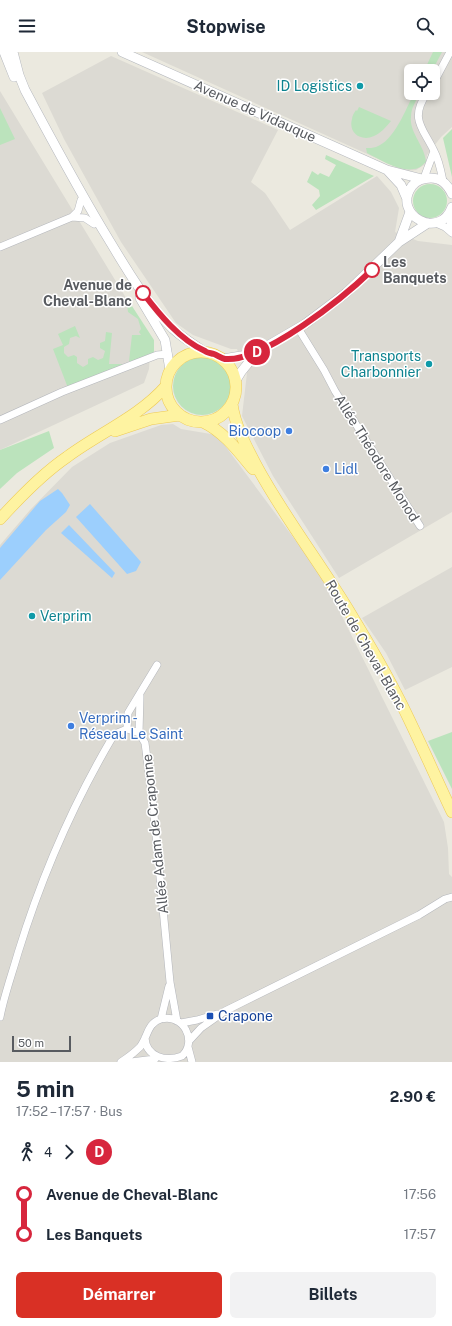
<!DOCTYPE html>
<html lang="fr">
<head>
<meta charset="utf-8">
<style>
	:root { --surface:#fff; --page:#f2f2f3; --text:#1f2937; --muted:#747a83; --accent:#d93025 }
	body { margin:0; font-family:"Public Sans",sans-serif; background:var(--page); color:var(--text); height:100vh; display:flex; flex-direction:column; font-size:15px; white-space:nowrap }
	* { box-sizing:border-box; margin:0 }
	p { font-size:13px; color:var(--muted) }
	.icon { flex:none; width:22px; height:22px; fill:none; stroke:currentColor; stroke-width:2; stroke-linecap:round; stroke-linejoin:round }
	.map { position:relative; height:1010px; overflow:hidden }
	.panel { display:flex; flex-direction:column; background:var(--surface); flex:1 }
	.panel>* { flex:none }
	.badge { padding:0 8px; border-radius:13px; font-size:14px; line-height:26px }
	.controls { position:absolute; left:404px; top:12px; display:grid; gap:8px }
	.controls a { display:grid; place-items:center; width:36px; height:36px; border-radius:6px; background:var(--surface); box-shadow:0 2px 6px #0003; font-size:20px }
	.scale { position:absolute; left:12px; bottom:10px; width:59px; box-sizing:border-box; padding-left:4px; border:2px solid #585b60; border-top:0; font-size:11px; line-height:14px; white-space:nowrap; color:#585b60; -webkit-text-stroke:3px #fff; paint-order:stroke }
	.map>.badge { position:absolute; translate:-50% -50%; box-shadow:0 0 0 2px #fff }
	.legs { display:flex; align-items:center; gap:6px; height:44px; padding:0 16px; font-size:13px }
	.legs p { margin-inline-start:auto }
	.overview { display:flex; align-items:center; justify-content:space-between; height:68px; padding:0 16px }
	h1 { font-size:22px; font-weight:700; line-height:30px }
	.primary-button { display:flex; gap:8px; margin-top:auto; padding:8px 16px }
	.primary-button a { flex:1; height:46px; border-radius:6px; background:var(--accent); color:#fff; font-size:16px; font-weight:700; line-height:46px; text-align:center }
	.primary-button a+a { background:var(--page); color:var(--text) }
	ul { padding:0 16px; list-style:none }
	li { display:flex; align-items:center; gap:14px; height:40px; font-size:15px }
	li i { display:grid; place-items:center; width:6px; height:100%; margin:0 5px; background:currentColor }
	li i::after { content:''; width:10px; height:10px; margin:-5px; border:3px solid; border-radius:50%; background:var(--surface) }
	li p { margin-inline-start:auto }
	li:first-child i { background:linear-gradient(#0000 50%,currentColor 0) }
	li:last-child i { background:linear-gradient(currentColor 50%,#0000 0) }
	header { display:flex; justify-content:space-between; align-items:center; height:52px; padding:0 16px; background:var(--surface); font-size:18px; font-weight:700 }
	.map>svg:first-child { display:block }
</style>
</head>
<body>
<header><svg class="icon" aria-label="menu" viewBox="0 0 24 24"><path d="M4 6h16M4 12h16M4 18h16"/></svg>Stopwise<svg class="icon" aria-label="search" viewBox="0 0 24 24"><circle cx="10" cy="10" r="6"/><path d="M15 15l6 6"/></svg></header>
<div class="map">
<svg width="452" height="1010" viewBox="0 0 452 1010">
	<rect width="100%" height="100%" fill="#ebe9df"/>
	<path fill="#dcdad3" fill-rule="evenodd" d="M142,0H452V75L441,85L427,103L426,110L424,113L416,118L405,119ZM411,19H433V41H411Z
		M111,4L278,78L251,130L265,141L290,178L377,124L391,140L399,156L395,180L418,189L452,193V460L339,526L273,424L242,364L247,321L237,297H231L193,283L176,271L121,190L64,87L42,41Z
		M0,39L151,287L149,317L144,331L0,398Z
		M173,372L181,377L217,383L322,524L444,770L448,796L449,822L452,825V1010H0V493L30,458L72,415L110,391L161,373Z
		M452,515V615L405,638L386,601L362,566Z"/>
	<path fill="#bbe3bc" d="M433,0H442L432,19H424Z
		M414,41H420C416,49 411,56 411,65C409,80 425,94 426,110C423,112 421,115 418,116C402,122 381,108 367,101L366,96C369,96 373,96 376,95C394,89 406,57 414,41Z
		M359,55L391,69C386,75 381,81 374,84C361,90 348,81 352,67C352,64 354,61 356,58L357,59Z
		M0,56L15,87L0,93Z
		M452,77V125L443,86Z
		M326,103L374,124L316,158L312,153L320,144L319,138L307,130L312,119L318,123L320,121L329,125L336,113L325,107Z
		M413 149a17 17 0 1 1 34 0a17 17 0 1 1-34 0Z
		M130,251L154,288V302L131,310L129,309L132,283H141L139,280L141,277L138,267L128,260L127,252Z
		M75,274L80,286L76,284L70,286L69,292L64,295V301L68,305L74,303L77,305V311L83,315L88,312V307L93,305L98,308L103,306L105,299L100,296V291L105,289L106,280L112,281L109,312H124L68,336L53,297L63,293L58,282Z
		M173 334a29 29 0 1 1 58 0a29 29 0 1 1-58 0Z
		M49,379L54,396L17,421L0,437V398Z
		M452,680V737L428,689Z"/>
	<path fill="#9ccffd" d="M58,437L62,441L70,453L66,460L46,478L0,528V496L40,449Z
		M90,452L141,510L136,519L127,522L76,465Z
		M69,473L115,521L112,526L61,481Z"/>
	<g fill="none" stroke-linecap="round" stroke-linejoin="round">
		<g stroke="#b5b7bc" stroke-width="8">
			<path id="street" d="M433,32L450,0
				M427,41C409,67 423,76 434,99C439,108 441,119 443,129
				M424,126L434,99
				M449,162V167L452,177
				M72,165L78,159L81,148
				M436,171L445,175L452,181
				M0,195L72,165L85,166L94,172
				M298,276L324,318L335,339L420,474
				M0,368L62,340L157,303L168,302
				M127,677L128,661L157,613
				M139,681L140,644
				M0,965C4,944 12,922 18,901C41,826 72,754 112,686L115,682L127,677L139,681L145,691L153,752L170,930L177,969
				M161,967L169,934
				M181,971L197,968L217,962
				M189,989L201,976L225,959L419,863L445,847L452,845
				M188,995L192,1010
				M121,1010C127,1006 134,1001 140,995C148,985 147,971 161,967C183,961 198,989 182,1004C166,1010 146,1005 145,986
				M131,1010L155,1007"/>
		</g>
		<g stroke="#b5b8be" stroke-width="10">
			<path id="secondary" d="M4,0L14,25
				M13,0L19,23L25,38C52,88 79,139 109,188C127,218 147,252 173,277C183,286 194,293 205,300
				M122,0L387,118L422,127
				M388,119L401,133L407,147
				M452,142C448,133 441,126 431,126C423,126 417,128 412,134C391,163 440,189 452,155
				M399,190L410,160
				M140,246L165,288L170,318
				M223,307L241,304L257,300L305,272L346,241L399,190L428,171
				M236,328L241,320L257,300"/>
		</g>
		<g stroke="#eeca54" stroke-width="12">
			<path id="primary" d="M166 335a35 35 0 1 1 70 0a35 35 0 1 1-70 0Z
				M232,352C235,373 245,392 255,411C283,464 321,512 352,564C369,592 386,621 401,651C419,687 435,724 452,760
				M203,370C224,380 238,399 253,417
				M115,379L151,367L180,363
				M0,467C20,445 42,422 67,405C99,381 139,365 166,334"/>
		</g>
		<use href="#street" stroke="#fff" stroke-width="7"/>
		<use href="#secondary" stroke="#fff" stroke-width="9"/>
		<use href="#primary" stroke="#fef3a1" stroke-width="11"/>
	</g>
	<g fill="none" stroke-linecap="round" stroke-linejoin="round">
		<g stroke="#fff" stroke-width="9">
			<path id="line-1" d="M143,241C159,262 180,288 205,299C207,301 211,301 214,302C217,303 221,306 225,307C264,310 344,245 372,218"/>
		</g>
		<use href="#line-1" stroke="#d7263d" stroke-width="6"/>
	</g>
	<g fill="#0f9aa8" stroke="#fff" stroke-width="1.5">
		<circle cx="360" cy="34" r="4"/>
		<circle cx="429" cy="312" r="4"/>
		<circle cx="32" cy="564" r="4"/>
	</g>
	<g fill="#fff" stroke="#d7263d" stroke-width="2">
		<circle cx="372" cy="218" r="7"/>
		<circle cx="143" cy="241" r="7"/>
	</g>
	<g fill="#3f7fe0" stroke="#fff" stroke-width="1.5">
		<circle cx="289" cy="379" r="4"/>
		<circle cx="326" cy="417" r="4"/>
		<circle cx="71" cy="674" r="4"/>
	</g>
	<rect fill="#1a4fb4" stroke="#fff" stroke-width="1.5" x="206" y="960" width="8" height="8" rx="2"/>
	<g text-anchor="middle" stroke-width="3" stroke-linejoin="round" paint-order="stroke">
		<g font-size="14" fill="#0d838f" stroke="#fff" text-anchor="end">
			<text x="352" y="39">ID Logistics</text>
			<text x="421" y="309">Transports<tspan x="421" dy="16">Charbonnier</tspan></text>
			<text x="40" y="569" text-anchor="start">Verprim</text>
		</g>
		<g font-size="14" fill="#585b60" stroke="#fff">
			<text transform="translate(255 59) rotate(24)" y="5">Avenue de Vidauque</text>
			<text transform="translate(377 406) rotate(58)" y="5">Allée Théodore Monod</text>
			<text transform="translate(366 593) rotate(60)" y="5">Route de Cheval-Blanc</text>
			<text transform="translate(155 782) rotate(-96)" y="5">Allée Adam de Craponne</text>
		</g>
		<g font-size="14" font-weight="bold" fill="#585b60" stroke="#fff" text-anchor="start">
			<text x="383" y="215">Les<tspan x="383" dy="16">Banquets</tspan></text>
			<text x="132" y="238" text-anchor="end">Avenue de<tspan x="132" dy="16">Cheval-Blanc</tspan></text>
		</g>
		<g font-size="14" fill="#366cbe" stroke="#fff" text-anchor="start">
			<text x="281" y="384" text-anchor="end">Biocoop</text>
			<text x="334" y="422">Lidl</text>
			<text x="79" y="671">Verprim -<tspan x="79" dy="16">Réseau Le Saint</tspan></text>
		</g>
		<g font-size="14" fill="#164399" stroke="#fff" text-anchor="start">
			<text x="218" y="969">Crapone</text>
		</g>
	</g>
</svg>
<div class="controls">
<a><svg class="icon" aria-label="locate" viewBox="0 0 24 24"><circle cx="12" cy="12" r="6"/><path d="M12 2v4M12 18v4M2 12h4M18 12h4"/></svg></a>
</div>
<div class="scale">50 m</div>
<b class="badge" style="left:257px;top:300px;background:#d7263d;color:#fff">D</b>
</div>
<section class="panel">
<div class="overview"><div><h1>5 min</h1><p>17:52 – 17:57 · Bus</p></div><b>2.90 €</b></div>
<div class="legs"><svg class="icon" aria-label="walk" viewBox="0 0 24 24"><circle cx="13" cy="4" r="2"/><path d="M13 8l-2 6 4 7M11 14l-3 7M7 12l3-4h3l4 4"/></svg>4<svg class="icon" aria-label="forward" viewBox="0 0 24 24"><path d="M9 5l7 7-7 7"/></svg><b class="badge" style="background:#d7263d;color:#fff">D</b></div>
<ul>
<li><i style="color:#d7263d"></i><b>Avenue de Cheval-Blanc</b><p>17:56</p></li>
<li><i style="color:#d7263d"></i><b>Les Banquets</b><p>17:57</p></li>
</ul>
<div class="primary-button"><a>Démarrer</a><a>Billets</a></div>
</section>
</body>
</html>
